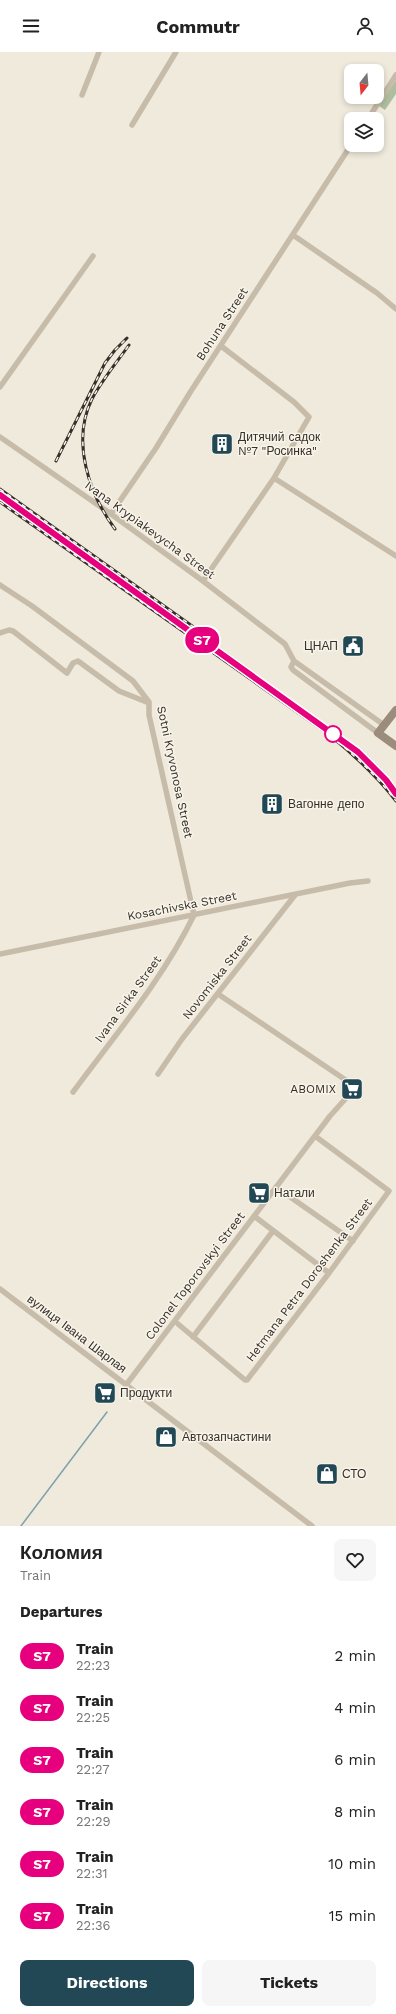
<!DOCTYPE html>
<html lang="en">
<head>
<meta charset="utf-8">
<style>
	:root { --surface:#fff; --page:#f6f6f6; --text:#222; --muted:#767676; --accent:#214854 }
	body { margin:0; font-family:"Work Sans",sans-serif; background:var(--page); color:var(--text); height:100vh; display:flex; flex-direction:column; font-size:15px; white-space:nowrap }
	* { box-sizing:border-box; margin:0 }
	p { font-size:13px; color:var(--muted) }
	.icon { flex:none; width:22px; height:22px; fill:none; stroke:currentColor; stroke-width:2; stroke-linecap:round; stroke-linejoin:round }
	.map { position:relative; height:1474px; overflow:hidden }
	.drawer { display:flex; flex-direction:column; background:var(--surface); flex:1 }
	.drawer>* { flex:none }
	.badge { padding:0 8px; border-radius:13px; font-size:14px; line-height:26px }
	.needle { width:26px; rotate:196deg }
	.buttons { position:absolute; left:344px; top:12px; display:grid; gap:8px }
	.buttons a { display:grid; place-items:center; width:40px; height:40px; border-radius:8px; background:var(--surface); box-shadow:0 2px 6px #0003; font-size:20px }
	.map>.badge { position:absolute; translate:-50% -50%; box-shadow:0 0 0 2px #fff }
	h2 { padding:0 20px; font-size:15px; line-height:36px }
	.round { display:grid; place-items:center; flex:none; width:42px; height:42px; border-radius:8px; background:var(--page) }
	.summary { display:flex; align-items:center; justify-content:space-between; height:68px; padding:0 20px }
	h1 { font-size:19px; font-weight:700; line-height:30px }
	.primary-button { display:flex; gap:8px; margin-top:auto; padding:8px 20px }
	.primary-button a { flex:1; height:46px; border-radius:8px; background:var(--accent); color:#fff; font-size:16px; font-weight:700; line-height:46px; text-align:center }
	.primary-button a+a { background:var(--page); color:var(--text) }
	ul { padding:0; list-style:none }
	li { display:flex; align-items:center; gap:12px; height:52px; padding:0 20px }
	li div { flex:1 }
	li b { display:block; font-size:15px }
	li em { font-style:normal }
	li .badge { min-width:44px; font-weight:700; text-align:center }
	header { display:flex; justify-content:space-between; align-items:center; height:52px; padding:0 20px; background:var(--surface); font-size:18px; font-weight:700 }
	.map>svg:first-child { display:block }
</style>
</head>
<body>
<header><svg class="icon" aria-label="menu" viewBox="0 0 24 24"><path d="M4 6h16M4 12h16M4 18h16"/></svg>Commutr<svg class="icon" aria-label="person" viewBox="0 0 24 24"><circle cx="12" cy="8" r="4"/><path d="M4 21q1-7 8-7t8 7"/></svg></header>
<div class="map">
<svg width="396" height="1474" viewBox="0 0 396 1474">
	<rect width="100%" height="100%" fill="#f0eadd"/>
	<path fill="#aebe9e" d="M396,28V42L385,58L379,54Z"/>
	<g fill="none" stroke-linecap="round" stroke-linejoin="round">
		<path stroke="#7ea1ab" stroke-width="1.5" d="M21,1474L107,1360"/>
		<path stroke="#c7bca9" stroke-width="5.5" d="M82,43L99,0
			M368,67L396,23
			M132,73L176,0
			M293,183L377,241L396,257
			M0,335L93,204
			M0,385L111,462L203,529L285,592L294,609L384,673
			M274,426L396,504
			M111,462L156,396L191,339L351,93
			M203,529L274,426L309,365L294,350L221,294
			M0,533L32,554L133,629L149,650V663L194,863
			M0,581L9,578L13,579L67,621L73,611L78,609L119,639L149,651
			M294,609L291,615L293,618L378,681
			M0,902L350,831L368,829
			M158,1022L182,987L295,843
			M73,1040C115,983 163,927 194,863
			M276,1135L353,1189
			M254,1164L329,1221
			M0,1237L312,1474
			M178,1272L245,1328H247L329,1221L389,1139L315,1084
			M193,1285L273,1179
			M126,1333L330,1064L356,1035L218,942"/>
		<path stroke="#9b8c7b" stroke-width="8" d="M396,658L378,681L396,694"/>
		<g stroke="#352f29" stroke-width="3">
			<path id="rail" d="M56,409L105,311L115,298L127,286
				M0,437L216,591
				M0,450L331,684C355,704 377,724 396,749
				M115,477C89,442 71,389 92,347C102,328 117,310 129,293"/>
		</g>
		<use href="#rail" stroke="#f8f4e9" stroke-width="1.5" stroke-dasharray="4.5" stroke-linecap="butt"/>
	</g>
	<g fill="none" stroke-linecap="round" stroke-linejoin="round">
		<g stroke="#fff" stroke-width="9">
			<path id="line" d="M0,443L358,700L386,728L396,742"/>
		</g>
		<use href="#line" stroke="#e6007e" stroke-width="6"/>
	</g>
	<defs>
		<g id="building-square" transform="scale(1.15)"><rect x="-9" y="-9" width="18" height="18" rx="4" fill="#214854" stroke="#f8f4e9"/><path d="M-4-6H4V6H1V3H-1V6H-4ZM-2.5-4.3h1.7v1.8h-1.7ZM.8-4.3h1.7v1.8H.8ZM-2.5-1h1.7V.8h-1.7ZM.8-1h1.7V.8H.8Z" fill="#fff"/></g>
		<g id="civic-square" transform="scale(1.15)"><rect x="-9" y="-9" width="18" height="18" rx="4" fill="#214854" stroke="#f8f4e9"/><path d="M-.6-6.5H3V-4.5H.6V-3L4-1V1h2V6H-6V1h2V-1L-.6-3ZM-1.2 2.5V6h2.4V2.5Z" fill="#fff"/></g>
		<g id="supermarket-square" transform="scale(1.15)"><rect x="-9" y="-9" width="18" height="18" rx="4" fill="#214854" stroke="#f8f4e9"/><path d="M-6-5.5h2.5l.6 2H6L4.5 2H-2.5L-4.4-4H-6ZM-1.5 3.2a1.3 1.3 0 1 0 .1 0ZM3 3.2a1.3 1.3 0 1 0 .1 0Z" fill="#fff"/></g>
		<g id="shop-square" transform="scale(1.15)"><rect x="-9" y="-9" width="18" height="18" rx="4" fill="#214854" stroke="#f8f4e9"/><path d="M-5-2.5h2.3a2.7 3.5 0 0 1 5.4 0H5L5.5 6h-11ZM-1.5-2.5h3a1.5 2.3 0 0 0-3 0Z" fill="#fff"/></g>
	</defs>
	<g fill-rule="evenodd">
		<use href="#building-square" x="222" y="392"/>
		<use href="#civic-square" x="353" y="594"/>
		<use href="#building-square" x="272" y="752"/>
		<use href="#supermarket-square" x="352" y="1037"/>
		<use href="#supermarket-square" x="259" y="1141"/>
		<use href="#supermarket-square" x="105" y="1341"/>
		<use href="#shop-square" x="166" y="1385"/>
		<use href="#shop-square" x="327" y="1422"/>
	</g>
	<circle fill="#fff" stroke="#e6007e" stroke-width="2" cx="333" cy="682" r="8"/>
	<g text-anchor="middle" stroke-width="3" stroke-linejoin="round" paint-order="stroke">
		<g font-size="12" fill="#352f29" stroke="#f8f4e9">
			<text transform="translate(222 272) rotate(-57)" y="4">Bohuna Street</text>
			<text transform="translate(150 478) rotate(36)" y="4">Ivana Krypiakevycha Street</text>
			<text transform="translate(175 720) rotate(78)" y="4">Sotni Kryvonosa Street</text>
			<text transform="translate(182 854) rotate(-11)" y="4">Kosachivska Street</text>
			<text transform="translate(217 925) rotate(-52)" y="4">Novomiska Street</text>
			<text transform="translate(128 947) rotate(-54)" y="4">Ivana Sirka Street</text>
			<text transform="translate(195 1224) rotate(-53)" y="4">Colonel Toporovskyi Street</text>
			<text transform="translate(309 1228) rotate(-53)" y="4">Hetmana Petra Doroshenka Street</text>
			<text transform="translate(77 1282) rotate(37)" y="4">вулиця Івана Шарлая</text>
		</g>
		<g font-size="12" fill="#352f29" stroke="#f8f4e9" text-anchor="start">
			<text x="238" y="389">Дитячий садок<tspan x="238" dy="14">№7 "Росинка"</tspan></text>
			<text x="338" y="598" text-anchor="end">ЦНАП</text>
			<text x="288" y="756">Вагонне депо</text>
			<text x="336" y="1041" text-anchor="end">ABOMIX</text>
			<text x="274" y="1145">Натали</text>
			<text x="120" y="1345">Продукти</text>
			<text x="182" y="1389">Автозапчастини</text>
			<text x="342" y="1426">СТО</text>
		</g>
	</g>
</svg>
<div class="buttons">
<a><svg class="needle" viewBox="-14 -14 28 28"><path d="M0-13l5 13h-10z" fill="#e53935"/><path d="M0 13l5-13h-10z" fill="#767676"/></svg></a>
<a><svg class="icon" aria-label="layers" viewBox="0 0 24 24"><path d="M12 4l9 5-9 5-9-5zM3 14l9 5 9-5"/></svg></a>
</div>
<b class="badge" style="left:202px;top:588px;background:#e6007e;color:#fff">S7</b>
</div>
<section class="drawer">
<div class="summary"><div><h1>Коломия</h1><p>Train</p></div><a class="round"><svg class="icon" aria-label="heart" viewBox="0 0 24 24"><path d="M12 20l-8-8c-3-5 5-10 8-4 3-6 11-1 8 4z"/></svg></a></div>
<h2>Departures</h2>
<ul>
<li><span class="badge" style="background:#e6007e;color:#fff">S7</span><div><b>Train</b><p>22:23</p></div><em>2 min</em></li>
<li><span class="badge" style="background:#e6007e;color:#fff">S7</span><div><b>Train</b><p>22:25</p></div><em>4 min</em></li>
<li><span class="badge" style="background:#e6007e;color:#fff">S7</span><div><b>Train</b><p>22:27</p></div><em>6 min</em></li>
<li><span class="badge" style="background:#e6007e;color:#fff">S7</span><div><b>Train</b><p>22:29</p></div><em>8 min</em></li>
<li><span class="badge" style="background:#e6007e;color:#fff">S7</span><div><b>Train</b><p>22:31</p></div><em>10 min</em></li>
<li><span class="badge" style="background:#e6007e;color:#fff">S7</span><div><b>Train</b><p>22:36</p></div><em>15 min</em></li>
</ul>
<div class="primary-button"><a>Directions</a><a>Tickets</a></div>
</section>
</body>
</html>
